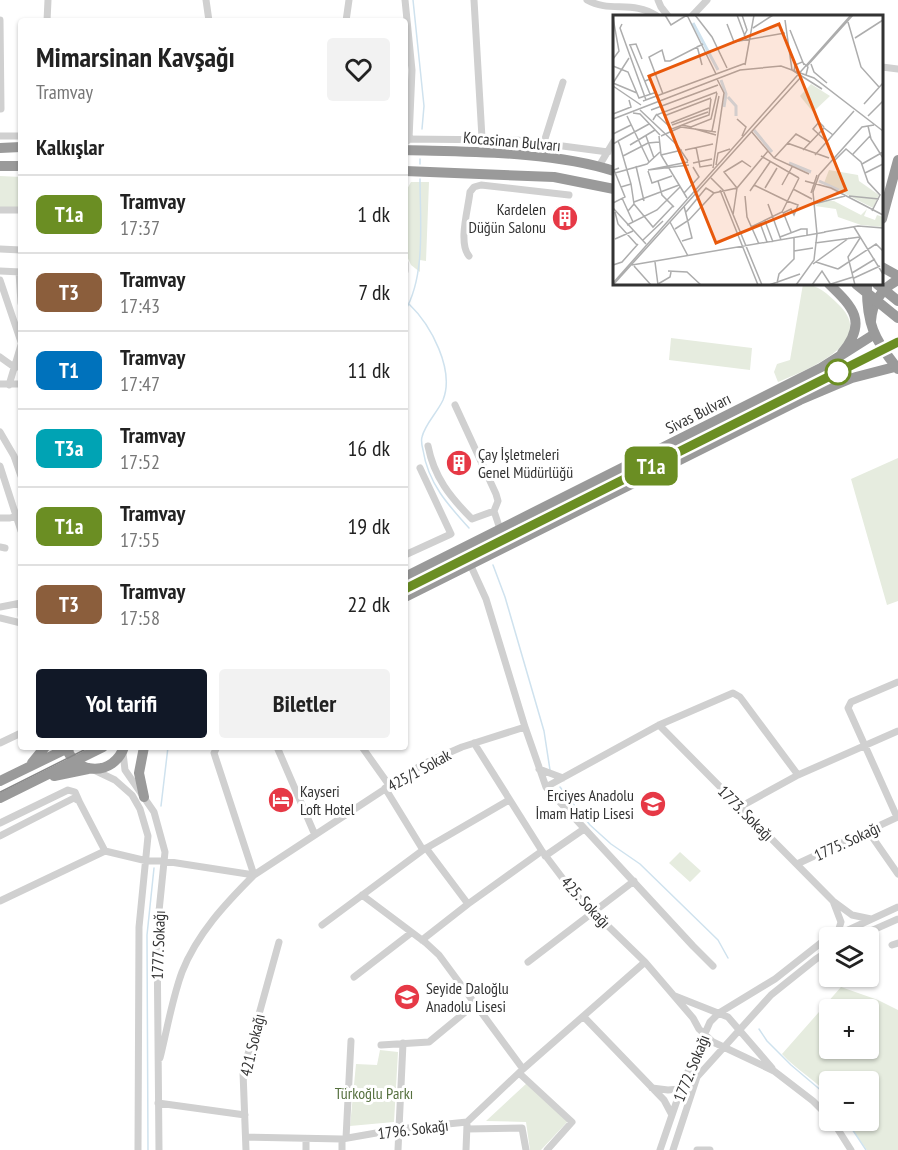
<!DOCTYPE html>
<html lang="tr">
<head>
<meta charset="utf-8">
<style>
	:root { --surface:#fff; --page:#f2f2f2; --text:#222; --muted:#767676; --line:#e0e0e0; --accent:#111827 }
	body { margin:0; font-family:"PT Sans Narrow",sans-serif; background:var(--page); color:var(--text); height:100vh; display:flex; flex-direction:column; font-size:22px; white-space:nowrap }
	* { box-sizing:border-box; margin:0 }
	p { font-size:20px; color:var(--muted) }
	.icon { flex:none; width:33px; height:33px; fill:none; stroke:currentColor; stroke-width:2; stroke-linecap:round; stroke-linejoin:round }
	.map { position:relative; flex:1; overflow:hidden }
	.drawer { position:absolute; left:18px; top:18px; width:390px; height:732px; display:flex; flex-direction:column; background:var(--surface); border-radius:6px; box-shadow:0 2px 4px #0004 }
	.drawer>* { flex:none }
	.badge { padding:0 12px; border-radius:9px; font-size:21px; line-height:39px }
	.controls { position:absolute; left:819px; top:927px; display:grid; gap:12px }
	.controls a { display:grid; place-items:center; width:60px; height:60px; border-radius:6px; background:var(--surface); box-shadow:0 2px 4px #0004; font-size:30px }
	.map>.badge { position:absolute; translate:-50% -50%; box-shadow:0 0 0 3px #fff }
	h2 { padding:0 18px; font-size:22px; line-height:54px }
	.round { display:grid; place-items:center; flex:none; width:63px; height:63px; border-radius:6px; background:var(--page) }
	.summary { display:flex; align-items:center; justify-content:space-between; height:102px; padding:0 18px }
	h1 { font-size:28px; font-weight:700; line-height:45px }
	.action { display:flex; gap:12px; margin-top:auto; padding:12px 18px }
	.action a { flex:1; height:69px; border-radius:6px; background:var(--accent); color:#fff; font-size:24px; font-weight:700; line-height:69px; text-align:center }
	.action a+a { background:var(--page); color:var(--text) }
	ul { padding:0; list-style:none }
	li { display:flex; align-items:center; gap:18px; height:78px; padding:0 18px; border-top:2px solid var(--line) }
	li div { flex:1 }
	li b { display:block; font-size:22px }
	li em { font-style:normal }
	li .badge { min-width:66px; font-weight:700; text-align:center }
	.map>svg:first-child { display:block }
</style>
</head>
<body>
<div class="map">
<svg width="898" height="1150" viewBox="0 0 898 1150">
	<rect width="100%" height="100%" fill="#fff"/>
	<path fill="#e6ecdf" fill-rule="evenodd" d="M0,176L21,177V209H0Z
		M411,182H429L426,261L420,260V272L411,265L406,254V191Z
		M803,284C817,284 828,294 838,304C879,342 806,370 778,382L774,372L777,364L790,360Z
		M671,338L752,348L750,370L669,360Z
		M898,458V601L887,605L851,479Z
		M680,852L701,871L690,882L669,863Z
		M841,987L878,1000L898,1010V1150H867L846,1121L868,1120V1082H830L829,1097C817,1080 796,1070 782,1054ZM830,1010H868V1048H830Z
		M380,1050L398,1052L394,1122L350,1126L356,1064L377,1065Z
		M527,1083L569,1120L541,1150H530L526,1122L486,1121Z"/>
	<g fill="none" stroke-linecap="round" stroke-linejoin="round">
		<path stroke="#cfe2ee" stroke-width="1.5" d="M413,0L424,106L422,129
			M420,164V159
			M409,304C431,325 455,370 443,400C437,413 425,424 422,437C421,440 422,446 423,450C428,483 448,505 469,528
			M405,311C426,275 420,221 420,179
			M493,565L505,597L544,731L550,770
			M560,787L590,825L611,844L640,864L718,940L728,958
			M161,806L168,747
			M759,1029L767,1041L791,1065L830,1098
			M846,1120L866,1150
			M148,1150L147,935L154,868"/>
		<path stroke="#d0d0d0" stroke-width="7" d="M206,0L209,21
			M474,0L482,138
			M587,0C610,13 633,0 657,16
			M658,0L661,7L668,16
			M692,16L707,0
			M0,20L1,109
			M47,21L48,0
			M346,21L349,0
			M882,67L898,69
			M0,136H21
			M405,139L517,140L608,152
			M544,142L563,82
			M405,143L409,139L412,70L405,0
			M599,166L614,141
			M0,210H21
			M0,249L21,250
			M469,256C458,243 468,210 470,192L474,187L481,185L569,195
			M405,263V271
			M0,271L21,272
			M19,272L21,303
			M0,280L21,342
			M0,357L14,367H21
			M0,384H21
			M9,385L21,345
			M455,405L496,494L498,501L494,511
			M0,432L14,456L21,476
			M428,446C434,477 450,497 472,519L494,511L500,529
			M0,466L21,531
			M0,518H10L17,516
			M0,547L5,548
			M405,555L451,534L420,468
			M0,607L21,603
			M21,608V615
			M0,618L21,623
			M659,725L833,901L852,915L871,919
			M525,727L546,787L693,946L713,966
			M0,743L21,733
			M474,743L542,851L573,892L645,962L693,1018L699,1029L713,1042L774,1071L813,1101L830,1118
			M277,747L315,835
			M362,747L389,785
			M123,753L125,770L154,812L165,852L157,931L159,1150
			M539,769L563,778
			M94,770L115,780L132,795L140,809L148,836L139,927L138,1150
			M546,787L659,725L733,693L740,697L798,775
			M385,788L423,850
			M740,807L798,775L898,731
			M897,817L848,708L851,702L898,682
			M0,823L68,790L75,792L79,801
			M868,831L898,874
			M0,836L74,798L79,801L105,851
			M426,848L468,904
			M545,856L584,829
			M797,864L898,817
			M362,895L426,943L439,955L523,1069
			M0,901L105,851L147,861H164L254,875L423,764L462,747L525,727L486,599L470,564
			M833,901L841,922L837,935
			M322,925L423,850L509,800
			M831,938L898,907
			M855,938L898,919
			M422,940L468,904L542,851
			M892,945L898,943
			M528,962L634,881
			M354,977L411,933
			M675,996L728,1017L772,1068
			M584,1017L664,1100L672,1115
			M381,1045L429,1042L475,1004
			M160,1058C167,1030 172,999 182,972C197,934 225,904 254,875L214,753L217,747
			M519,1073L572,1122L547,1150
			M652,1088L668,1090L680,1089
			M158,1103L245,1115
			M832,1120L851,1150
			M467,1129L522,1128L526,1150
			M246,1137L342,1139L399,1129L467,1122L523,1069L645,962
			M346,1138L351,1041
			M246,1150L243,1072L279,942
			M306,1150V1139
			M342,1150V1139
			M398,1150L403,1043
			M466,1150L467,1125
			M660,1150L683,1083L710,1022L719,1013L775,979L822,942L830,938
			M673,1150L697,1077L771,995L816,959L830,950
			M697,1150H710"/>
		<path stroke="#9a9a9a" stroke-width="10" d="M0,148L21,147
			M405,150C470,152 553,151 614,171
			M0,166H21
			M405,171L554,177L614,189
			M882,219L898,160
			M882,267L898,276
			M829,284C853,307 868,322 842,353
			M871,321C872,303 882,288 898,280
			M405,577L821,368L873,335
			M405,597L800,400L852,378L898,366
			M66,747C76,776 114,776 124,747
			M144,747L139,773L144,797
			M32,763L45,747
			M54,776L88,769
			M0,781L70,747
			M0,798L103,747"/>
		<path stroke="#888" stroke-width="1.5" d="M405,586L898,338
			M0,792L90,747"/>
		<path stroke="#9a9a9a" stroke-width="10" d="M856,284L898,318
			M867,284C866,322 874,340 898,369
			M877,284L898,301"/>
	</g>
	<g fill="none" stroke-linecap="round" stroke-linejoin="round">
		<g stroke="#fff" stroke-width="14">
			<path id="line" d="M405,589L898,342"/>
		</g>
		<use href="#line" stroke="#6b8e23" stroke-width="9"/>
	</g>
	<defs>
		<g id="building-disc" transform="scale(1.35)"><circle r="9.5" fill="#e63946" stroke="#fff"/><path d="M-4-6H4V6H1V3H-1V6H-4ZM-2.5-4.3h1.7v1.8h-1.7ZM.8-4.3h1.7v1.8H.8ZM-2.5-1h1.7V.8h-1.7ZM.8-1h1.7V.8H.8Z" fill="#fff"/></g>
		<g id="hotel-disc" transform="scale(1.35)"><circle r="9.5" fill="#e63946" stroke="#fff"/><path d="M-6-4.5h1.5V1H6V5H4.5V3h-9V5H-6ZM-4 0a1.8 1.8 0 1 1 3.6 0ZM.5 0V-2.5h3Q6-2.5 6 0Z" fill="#fff"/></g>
		<g id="school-disc" transform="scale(1.35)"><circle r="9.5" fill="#e63946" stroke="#fff"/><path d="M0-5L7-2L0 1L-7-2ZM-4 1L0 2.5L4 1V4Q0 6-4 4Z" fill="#fff"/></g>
	</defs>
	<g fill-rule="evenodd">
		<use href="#building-disc" x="565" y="218"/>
		<use href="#building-disc" x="459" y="463"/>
		<use href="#hotel-disc" x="281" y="800"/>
		<use href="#school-disc" x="653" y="804"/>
		<use href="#school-disc" x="407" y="997"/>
	</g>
	<circle fill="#fff" stroke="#6b8e23" stroke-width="3" cx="838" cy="372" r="12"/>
	<g text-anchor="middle" stroke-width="6" stroke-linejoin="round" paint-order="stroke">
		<g font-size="16" fill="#333" stroke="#fff">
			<text transform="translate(512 141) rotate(5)" y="6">Kocasinan Bulvarı</text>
			<text transform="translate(698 413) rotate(-27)" y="6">Sivas Bulvarı</text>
			<text transform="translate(419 770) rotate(-29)" y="6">425/1 Sokak</text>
			<text transform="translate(746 813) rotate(45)" y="6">1773. Sokağı</text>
			<text transform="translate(847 841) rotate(-25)" y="6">1775. Sokağı</text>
			<text transform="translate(586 902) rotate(47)" y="6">425. Sokağı</text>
			<text transform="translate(158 945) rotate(-88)" y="6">1777. Sokağı</text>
			<text transform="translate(252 1045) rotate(-77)" y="6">421. Sokağı</text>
			<text transform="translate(691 1068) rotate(-68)" y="6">1772. Sokağı</text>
			<text transform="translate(413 1129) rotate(-7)" y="6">1796. Sokağı</text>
		</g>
		<g font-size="16" fill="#333" stroke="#fff" text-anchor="start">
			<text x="546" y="215" text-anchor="end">Kardelen<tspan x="546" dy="18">Düğün Salonu</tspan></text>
			<text x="478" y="460">Çay İşletmeleri<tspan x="478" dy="18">Genel Müdürlüğü</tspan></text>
			<text x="300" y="797">Kayseri<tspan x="300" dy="18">Loft Hotel</tspan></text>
			<text x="634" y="801" text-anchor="end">Erciyes Anadolu<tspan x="634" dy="18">İmam Hatip Lisesi</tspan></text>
			<text x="426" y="994">Seyide Daloğlu<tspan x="426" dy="18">Anadolu Lisesi</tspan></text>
		</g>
		<g font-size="16" fill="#56703f" stroke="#fff">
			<text x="374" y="1099">Türkoğlu Parkı</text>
		</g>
	</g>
	<g transform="translate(613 15)">
		<rect width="270" height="270" fill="#fff"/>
		<path d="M198,69L217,81L200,97L187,81ZM216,155L245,160L246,166L266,180L260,193L211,168ZM210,186H221L248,200L254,194L251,201L262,205L264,200L270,202V212L248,210L225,202L223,194L202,191Z" fill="#e6ecdf"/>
		<path fill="none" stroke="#cfe2ee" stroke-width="3" d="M80,8L105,55M108,65L113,79L111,92M115,82L123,91V101M141,115L159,137M176,148L198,157M206,166L226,175"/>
		<path fill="none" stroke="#adadad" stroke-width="1.5" d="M52,0L58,10L74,0M74,0L103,59M82,0L99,22L114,53M124,0L133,24M129,0L134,15L131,21M0,3L6,36L0,44M172,5L179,55L209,74M235,7L248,52L266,72M9,9L7,13L33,85M114,9L121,27L172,18M140,13L160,0M177,15L191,50M242,23L270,5M16,30L23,29L29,44M17,30L37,79M84,31L89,50M198,49L201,57L214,68M132,50L141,0M0,51L15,57L26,83L44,77M194,51L240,0M181,57L182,50L189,47L195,52L193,60M32,66L37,64L42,77M0,68L16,43M0,68L24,78M0,71L28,90M50,79L36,42L49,35L52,46H57L90,29M30,86L133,48M251,89L270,68M27,95L64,130L75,146M38,95L105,70M20,98L27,99L47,120M0,99L18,92L16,85M43,99L59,114L82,105M14,101L36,147M51,101L98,83M255,101L270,86M0,104L127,55L168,51L201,63L270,116M124,104L133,112L129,121M40,105L43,100L104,77M82,105L96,100L98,84M58,108L96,93M59,110L95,97M69,110L78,112L98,104L104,78M255,111L258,124L270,143M211,112L206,107L200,114L214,127M82,114L103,120M99,116L106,81M0,119L18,110M33,121L41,143M46,121L48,140L74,183M48,121L68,112L103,117M5,126L36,109M174,128L216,143M0,129L5,126L7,131L18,169L21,189L15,196M17,130L42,115M83,132L87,152L99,150M72,135L100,129M190,135L211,113L220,120M155,136L161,143L196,159M240,139L257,121M48,140L69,135M202,140L241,96M10,141L35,128L46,127M148,141L186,163M161,143L183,119L197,127M221,146L233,134L248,147L255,167L267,180L259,196M75,147L35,155L76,150M80,148L99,144M249,149L270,137M103,150L105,138L117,134M23,151L31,186M6,153L1,155L8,172M100,153L111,78L104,64M35,156L39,168L59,161M2,158L34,149L47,137M252,158L270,149M98,163L110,175L149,270M45,166L49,180L61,192M192,166L218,173L270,200M141,170L174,186M169,170L179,152M152,173L164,153M180,174L199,184M107,175L145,270M137,176L157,147M71,178L86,162L80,152M198,178L204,160M132,181L134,202L146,229M236,181L266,184M9,183L20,207M21,187L66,170M0,188L12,182L8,172L18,169M21,189L40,212L60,191M155,189L168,225M201,189L232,181M0,193L33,229M2,197L5,209L24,230M73,197L93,173L101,178M170,197L178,217M170,198L178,194L181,200L185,190L174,186M120,200L124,173L111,157L129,146L138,152M152,206L160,227M57,207L75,241M147,208L154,227M14,210L44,195L67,172M138,212L169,197L186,163M241,212L270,259M62,214L76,205L101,178L124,173L155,136L138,116M211,217L245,211L270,213M167,222L188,214H194V220M2,224L20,216M30,225L50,206M69,226L79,223L71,191M202,228L247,222M181,236L200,233M42,247L45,270M203,247L225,254M200,249L236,223M0,250L9,247L25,229M19,250L213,217M21,251L38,270M225,254L263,229L270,236M55,256L74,257L88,270M239,258L262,244M241,263L267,251M0,268L238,0M164,268L166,259L181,244V223M45,269L57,262L58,257M218,269L240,262M0,270L188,62M156,270L187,259M183,270L201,245L204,219L200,177L206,160L249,112L261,110M199,270L209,256L218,270M242,270L235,242L247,223"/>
		<path fill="#e8590c" fill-opacity="0.15" stroke="#e8590c" stroke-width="3" d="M166,9L233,175L103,228L36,61Z"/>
		<rect width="270" height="270" fill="none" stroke="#333" stroke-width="3"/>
	</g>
</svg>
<div class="controls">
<a><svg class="icon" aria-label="layers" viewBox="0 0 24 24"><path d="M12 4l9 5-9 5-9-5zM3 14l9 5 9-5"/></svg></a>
<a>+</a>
<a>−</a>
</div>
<b class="badge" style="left:651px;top:466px;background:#6b8e23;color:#fff">T1a</b>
<section class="drawer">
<div class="summary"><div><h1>Mimarsinan Kavşağı</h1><p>Tramvay</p></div><a class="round"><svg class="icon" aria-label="heart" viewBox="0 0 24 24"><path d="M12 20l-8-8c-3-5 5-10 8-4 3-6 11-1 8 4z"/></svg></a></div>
<h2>Kalkışlar</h2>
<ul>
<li><span class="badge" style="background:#6b8e23;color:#fff">T1a</span><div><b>Tramvay</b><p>17:37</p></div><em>1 dk</em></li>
<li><span class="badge" style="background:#8b5e3c;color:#fff">T3</span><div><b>Tramvay</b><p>17:43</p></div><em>7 dk</em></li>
<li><span class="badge" style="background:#0072bc;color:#fff">T1</span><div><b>Tramvay</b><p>17:47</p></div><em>11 dk</em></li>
<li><span class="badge" style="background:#00a3b4;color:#fff">T3a</span><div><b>Tramvay</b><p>17:52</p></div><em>16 dk</em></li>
<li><span class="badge" style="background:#6b8e23;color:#fff">T1a</span><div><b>Tramvay</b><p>17:55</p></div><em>19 dk</em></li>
<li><span class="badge" style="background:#8b5e3c;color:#fff">T3</span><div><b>Tramvay</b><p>17:58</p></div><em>22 dk</em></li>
</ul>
<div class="action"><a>Yol tarifi</a><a>Biletler</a></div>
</section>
</div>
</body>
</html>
